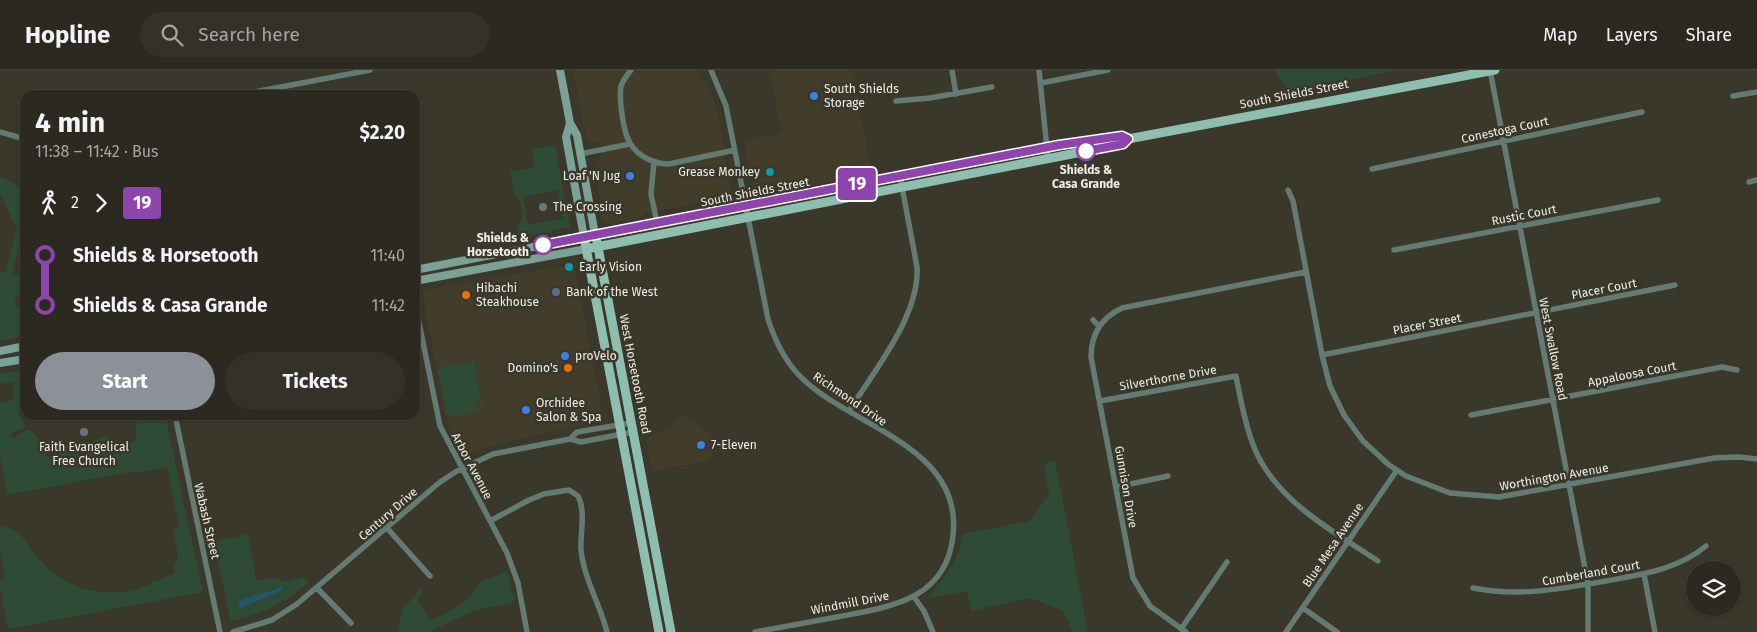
<!DOCTYPE html>
<html lang="en">
<head>
<meta charset="utf-8">
<style>
	:root { --surface:#2c2920; --page:#343129; --text:#f1f3f6; --muted:#a6a6a5; --line:#48453e; --accent:#8c9099 }
	body { margin:0; font-family:"Fira Sans",sans-serif; background:var(--page); color:var(--text); height:100vh; display:flex; flex-direction:column; font-size:19px; white-space:nowrap }
	* { box-sizing:border-box; margin:0 }
	p { font-size:16px; color:var(--muted) }
	.icon { flex:none; width:28px; height:28px; fill:none; stroke:currentColor; stroke-width:2; stroke-linecap:round; stroke-linejoin:round }
	.map { position:relative; flex:1; overflow:hidden }
	.drawer { position:absolute; left:20px; top:20px; width:400px; height:330px; display:flex; flex-direction:column; background:var(--surface); border-radius:15px; box-shadow:0 1px 4px #0004,0 0 0 1px var(--line) }
	.drawer>* { flex:none }
	.badge { padding:0 10px; border-radius:4px; font-size:18px; line-height:32px }
	.tools { position:absolute; left:1686px; top:491px; display:grid; gap:10px }
	.tools a { display:grid; place-items:center; width:55px; height:55px; border-radius:50%; background:var(--surface); box-shadow:0 1px 4px #0004,0 0 0 1px var(--line); font-size:25px }
	.map>.badge { position:absolute; translate:-50% -50%; box-shadow:0 0 0 2px #fff }
	.legs { display:flex; align-items:center; gap:8px; height:55px; padding:0 15px; font-size:16px }
	.legs p { margin-inline-start:auto }
	.head { display:flex; align-items:center; justify-content:space-between; height:85px; padding:0 15px }
	h1 { font-size:28px; font-weight:700; line-height:38px }
	.button { display:flex; gap:10px; margin-top:auto; padding:10px 15px }
	.button a { flex:1; height:58px; border-radius:30px; background:var(--accent); color:#fff; font-size:20px; font-weight:700; line-height:58px; text-align:center }
	.button a+a { background:var(--page); color:var(--text) }
	ul { padding:0 15px; list-style:none }
	li { display:flex; align-items:center; gap:18px; height:50px; font-size:19px }
	li i { display:grid; place-items:center; width:8px; height:100%; margin:0 6px; background:currentColor }
	li i::after { content:''; width:12px; height:12px; margin:-6px; border:4px solid; border-radius:50%; background:var(--surface) }
	li p { margin-inline-start:auto }
	li:first-child i { background:linear-gradient(#0000 50%,currentColor 0) }
	li:last-child i { background:linear-gradient(currentColor 50%,#0000 0) }
	header { display:flex; align-items:center; gap:30px; box-sizing:border-box; height:70px; padding:0 25px; background:var(--surface); border-bottom:1px solid var(--line) }
	header strong { font-size:24px }
	nav { display:flex; gap:28px; margin-inline-start:auto; font-size:18px }
	.search { width:350px; height:45px; background:var(--page); display:flex; align-items:center; gap:12px; box-sizing:border-box; padding:0 18px; border-radius:28px; color:var(--muted); font-size:19px }
	.map>svg:first-child { display:block }
</style>
</head>
<body>
<header>
<strong>Hopline</strong>
<div class="search"><svg class="icon" aria-label="search" viewBox="0 0 24 24"><circle cx="10" cy="10" r="6"/><path d="M15 15l6 6"/></svg>Search here</div>
<nav><a>Map</a><a>Layers</a><a>Share</a></nav>
</header>
<div class="map">
<svg width="1757" height="562" viewBox="0 0 1757 562">
	<rect width="100%" height="100%" fill="#3a372b"/>
	<path fill="#413d2a" fill-rule="evenodd" d="M573,0H697L712,24L721,56L732,128L645,143L643,147L608,154L602,151L596,90L604,79L598,72H587Z
		M770,0H852L872,103L756,126L753,121L744,71L781,63Z
		M574,194L604,350L504,373L463,385L446,351L422,220ZM474,291L482,332L477,334L478,341L441,297Z
		M682,344L718,368V376L709,391L652,401L646,369L671,358Z"/>
	<path fill="#2e4b36" fill-rule="evenodd" d="M1275,0H1398L1289,22L1274,1Z
		M555,75L570,157L518,168L516,161L523,146L520,132L514,122L510,102L535,97L532,79ZM557,120L563,148L528,155L523,127Z
		M0,107C34,121 25,134 25,167L22,166L12,203L25,207V223L16,228L15,234L25,244V266L0,271V201L5,204L17,159L0,123Z
		M474,291L482,333L477,334L479,341L455,346L447,344L438,303L441,297Z
		M25,299V339L18,343L25,357L10,364L13,368L29,359L49,379L45,386L50,389L58,374L83,377L105,365L117,376L121,372L135,373L137,345H165L203,522L8,559L0,517V511L5,507L0,481V455C18,458 24,469 34,483C57,515 97,530 136,519C149,515 162,508 175,503L174,498L178,486L173,459L179,457L167,397L135,403L129,402L7,425L0,387V333L14,330L13,312L0,314V304Z
		M1055,390L1088,562H1073L1063,541L1031,528L971,541L967,521L927,528L949,501L959,480L962,464L1029,451L1049,425L1044,394Z
		M248,464L256,509L260,511L272,508L287,512L304,507L309,512C286,532 261,545 231,551L213,472Z
		M507,501L515,532L473,541L428,562H398L402,540L422,517L424,519L417,530L430,551C446,543 473,531 478,513Z"/>
	<path fill="#26556c" d="M282,517L283,520L241,538L238,531Z"/>
	<g fill="none" stroke-linecap="round" stroke-linejoin="round">
		<path stroke="#647b74" stroke-width="5.5" d="M631,0C627,5 623,10 621,16C619,29 623,62 630,73C638,87 655,94 669,94L735,80
			M711,0L726,36L768,249C775,271 786,294 804,310C855,358 963,377 953,466C946,531 888,537 837,547C809,552 782,557 755,562
			M952,0L956,24
			M1039,0L1048,89
			M1490,0L1588,514V562
			M1041,13L1108,0
			M239,25L370,0
			M1733,26L1757,22
			M896,31L930,28L992,17
			M0,62L25,69
			M580,84L630,74
			M654,92L651,124L657,153
			M1372,99L1642,42
			M1749,112L1757,110
			M1288,120L1293,131L1322,285L1330,316L1344,345L1363,371L1389,395L1406,406L1450,423L1499,427L1714,388L1739,387L1757,389
			M1394,180L1658,130
			M415,233L440,356L507,483L518,513L527,562
			M1093,250L1099,256
			M1322,285L1675,215
			M1100,331L1236,306C1240,327 1244,349 1251,369C1270,428 1330,459 1378,491
			M849,341C874,301 920,245 917,197L900,106
			M175,345L220,562
			M1471,345L1722,297L1737,300
			M570,369L577,362L631,353
			M1116,417L1168,406
			M490,451L529,430L544,424L569,420L578,426C586,441 580,463 581,480C584,509 600,534 607,562
			M387,458L430,506
			M1644,504L1655,562
			M317,518L351,553
			M1473,518C1519,527 1560,519 1606,511C1642,504 1677,500 1706,476
			M914,527L924,541L933,562
			M1303,538L1337,562
			M1181,559L1227,492
			M233,562L272,550L297,534L440,412L457,401L493,384L570,369L581,372L633,362
			M1186,562L1150,536L1133,508L1091,287C1091,264 1101,248 1122,238L1306,202
			M1286,562L1397,400"/>
		<path stroke="#7ca196" stroke-width="8" d="M560,0L570,53L577,65L595,165
			M415,200L584,167L566,67L570,53
			M415,211L586,179
			M0,281L25,276
			M0,293L25,289"/>
		<path stroke="#8ebeb0" stroke-width="9" d="M597,172L671,562
			M586,179L1123,74L1128,69
			M659,562L584,167L1059,75L1122,66L1128,69L1495,0"/>
	</g>
	<g fill="none" stroke-linecap="round" stroke-linejoin="round">
		<g stroke="#fff" stroke-width="11">
			<path id="line-1" d="M543,175L1059,75L1122,66L1128,69L1123,74L1086,81"/>
		</g>
		<use href="#line-1" stroke="#8e44ad" stroke-width="8"/>
	</g>
	<g fill="#3f7fe0" stroke="#3a372b" stroke-width="2">
		<circle cx="814" cy="26" r="5"/>
		<circle cx="630" cy="106" r="5"/>
		<circle cx="565" cy="286" r="5"/>
		<circle cx="526" cy="340" r="5"/>
		<circle cx="701" cy="375" r="5"/>
	</g>
	<g fill="#fff" stroke="#8e44ad" stroke-width="2.5">
		<circle cx="1086" cy="81" r="9"/>
		<circle cx="543" cy="175" r="9"/>
	</g>
	<g fill="#0f9aa8" stroke="#3a372b" stroke-width="2">
		<circle cx="770" cy="102" r="5"/>
		<circle cx="569" cy="197" r="5"/>
	</g>
	<g fill="#6b7280" stroke="#3a372b" stroke-width="2">
		<circle cx="543" cy="137" r="5"/>
		<circle cx="84" cy="362" r="5"/>
	</g>
	<circle fill="#5c6f8a" stroke="#3a372b" stroke-width="2" cx="556" cy="222" r="5"/>
	<g fill="#e8710a" stroke="#3a372b" stroke-width="2">
		<circle cx="466" cy="225" r="5"/>
		<circle cx="568" cy="298" r="5"/>
	</g>
	<g text-anchor="middle" stroke-width="5" stroke-linejoin="round" paint-order="stroke">
		<g font-size="12" fill="#efeee6" stroke="#3a372b" text-anchor="start">
			<text x="824" y="23">South Shields<tspan x="824" dy="14">Storage</tspan></text>
			<text x="760" y="106" text-anchor="end">Grease Monkey</text>
			<text x="620" y="110" text-anchor="end">Loaf 'N Jug</text>
			<text x="553" y="141">The Crossing</text>
			<text x="579" y="201">Early Vision</text>
			<text x="476" y="222">Hibachi<tspan x="476" dy="14">Steakhouse</tspan></text>
			<text x="566" y="226">Bank of the West</text>
			<text x="575" y="290">proVelo</text>
			<text x="558" y="302" text-anchor="end">Domino's</text>
			<text x="536" y="337">Orchidee<tspan x="536" dy="14">Salon &amp; Spa</tspan></text>
			<text x="711" y="379">7-Eleven</text>
			<text x="84" y="381" text-anchor="middle">Faith Evangelical<tspan x="84" dy="14">Free Church</tspan></text>
		</g>
		<g font-size="12" fill="#efeee6" stroke="#3a372b">
			<text transform="translate(1294 24) rotate(-11)" y="4">South Shields Street</text>
			<text transform="translate(1505 60) rotate(-12)" y="4">Conestoga Court</text>
			<text transform="translate(755 122) rotate(-11)" y="4">South Shields Street</text>
			<text transform="translate(1524 145) rotate(-11)" y="4">Rustic Court</text>
			<text transform="translate(1604 219) rotate(-11)" y="4">Placer Court</text>
			<text transform="translate(1427 254) rotate(-11)" y="4">Placer Street</text>
			<text transform="translate(1553 279) rotate(79)" y="4">West Swallow Road</text>
			<text transform="translate(635 304) rotate(79)" y="4">West Horsetooth Road</text>
			<text transform="translate(1632 304) rotate(-11)" y="4">Appaloosa Court</text>
			<text transform="translate(1168 308) rotate(-10)" y="4">Silverthorne Drive</text>
			<text transform="translate(850 329) rotate(34)" y="4">Richmond Drive</text>
			<text transform="translate(472 396) rotate(62)" y="4">Arbor Avenue</text>
			<text transform="translate(1554 407) rotate(-10)" y="4">Worthington Avenue</text>
			<text transform="translate(1126 417) rotate(80)" y="4">Gunnison Drive</text>
			<text transform="translate(388 444) rotate(-41)" y="4">Century Drive</text>
			<text transform="translate(207 451) rotate(77)" y="4">Wabash Street</text>
			<text transform="translate(1333 475) rotate(-56)" y="4">Blue Mesa Avenue</text>
			<text transform="translate(1591 503) rotate(-10)" y="4">Cumberland Court</text>
			<text transform="translate(850 533) rotate(-11)" y="4">Windmill Drive</text>
		</g>
		<g font-size="12" font-weight="bold" fill="#efeee6" stroke="#3a372b">
			<text x="1086" y="104">Shields &amp;<tspan x="1086" dy="14">Casa Grande</tspan></text>
			<text x="529" y="172" text-anchor="end">Shields &amp;<tspan x="529" dy="14">Horsetooth</tspan></text>
		</g>
	</g>
</svg>
<div class="tools">
<a><svg class="icon" aria-label="layers" viewBox="0 0 24 24"><path d="M12 4l9 5-9 5-9-5zM3 14l9 5 9-5"/></svg></a>
</div>
<b class="badge" style="left:857px;top:114px;background:#8e44ad;color:#fff">19</b>
<section class="drawer">
<div class="head"><div><h1>4 min</h1><p>11:38 – 11:42 · Bus</p></div><b>$2.20</b></div>
<div class="legs"><svg class="icon" aria-label="walk" viewBox="0 0 24 24"><circle cx="13" cy="4" r="2"/><path d="M13 8l-2 6 4 7M11 14l-3 7M7 12l3-4h3l4 4"/></svg>2<svg class="icon" aria-label="forward" viewBox="0 0 24 24"><path d="M9 5l7 7-7 7"/></svg><b class="badge" style="background:#8e44ad;color:#fff">19</b></div>
<ul>
<li><i style="color:#8e44ad"></i><b>Shields &amp; Horsetooth</b><p>11:40</p></li>
<li><i style="color:#8e44ad"></i><b>Shields &amp; Casa Grande</b><p>11:42</p></li>
</ul>
<div class="button"><a>Start</a><a>Tickets</a></div>
</section>
</div>
</body>
</html>
